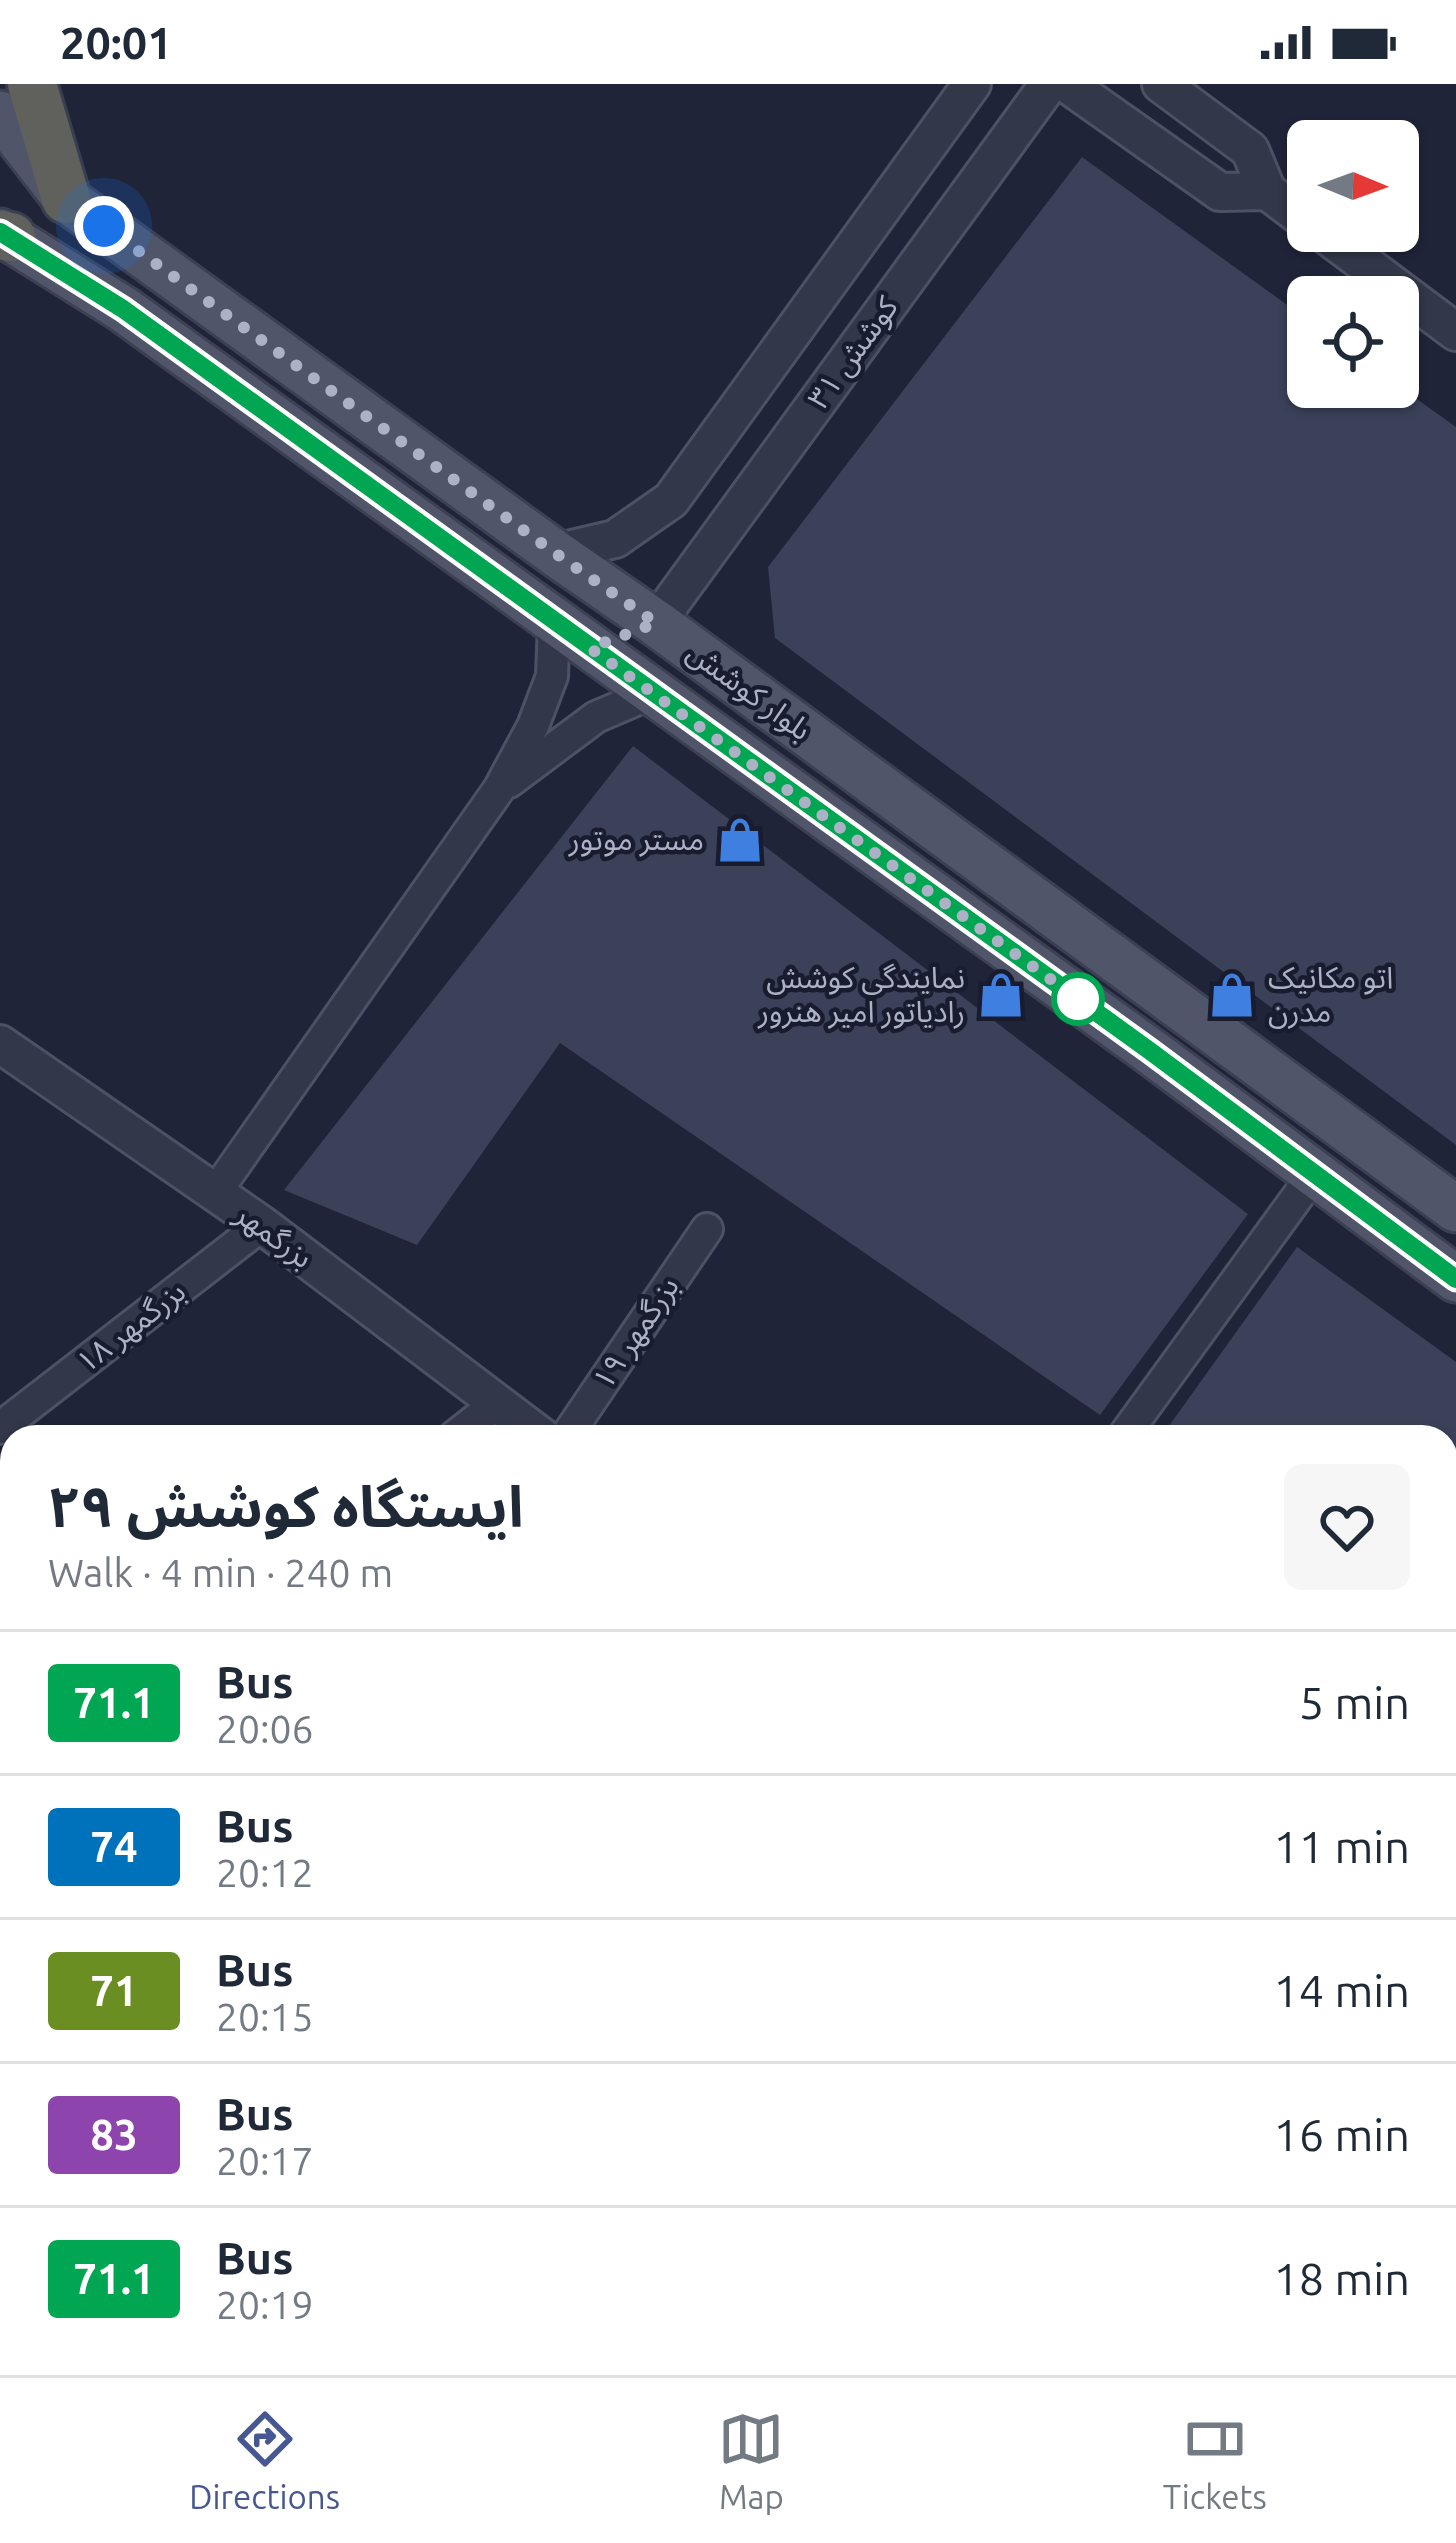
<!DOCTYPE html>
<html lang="en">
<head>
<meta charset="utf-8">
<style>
	:root { --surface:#fff; --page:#f6f6f7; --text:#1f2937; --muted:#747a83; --line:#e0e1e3; --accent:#475791 }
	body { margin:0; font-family:Ubuntu,"Noto Sans Arabic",sans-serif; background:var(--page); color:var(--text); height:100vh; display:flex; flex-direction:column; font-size:45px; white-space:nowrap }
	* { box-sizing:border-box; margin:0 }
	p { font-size:39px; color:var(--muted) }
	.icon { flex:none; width:66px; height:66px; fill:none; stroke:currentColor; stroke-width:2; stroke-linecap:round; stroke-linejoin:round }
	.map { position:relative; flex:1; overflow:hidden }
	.sheet { position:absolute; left:0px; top:1341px; width:1458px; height:951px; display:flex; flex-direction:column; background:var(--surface); border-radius:36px 36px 0 0; box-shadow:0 3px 9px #0004 }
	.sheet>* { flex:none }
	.badge { padding:0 24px; border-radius:9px; font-size:42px; line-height:78px }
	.needle { width:78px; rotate:91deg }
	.tools { position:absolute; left:1287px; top:36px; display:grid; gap:24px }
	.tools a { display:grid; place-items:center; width:132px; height:132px; border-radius:18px; background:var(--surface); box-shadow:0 3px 9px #0004; font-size:60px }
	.you { position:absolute; width:60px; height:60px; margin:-30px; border:9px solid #fff; border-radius:50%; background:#1a73e8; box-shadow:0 0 0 18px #1a73e833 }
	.map>.badge { position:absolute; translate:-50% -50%; box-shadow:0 0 0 6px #fff }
	.round { display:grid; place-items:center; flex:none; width:126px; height:126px; border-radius:18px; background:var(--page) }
	.summary { display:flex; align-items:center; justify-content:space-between; height:204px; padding:0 48px }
	h1 { font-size:57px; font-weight:700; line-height:90px }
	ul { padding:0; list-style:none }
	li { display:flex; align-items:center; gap:36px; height:144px; padding:0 48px; border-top:3px solid var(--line) }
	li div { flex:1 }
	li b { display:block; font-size:45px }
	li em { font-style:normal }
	li .badge { min-width:132px; font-weight:700; text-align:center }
	.status { display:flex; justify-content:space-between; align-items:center; height:84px; padding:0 60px; background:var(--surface); direction:ltr }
	.status svg { height:33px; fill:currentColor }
	.tab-bar { display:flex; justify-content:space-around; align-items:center; height:168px; border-top:3px solid var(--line); background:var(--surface); font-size:33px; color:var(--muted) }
	.tab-bar a { display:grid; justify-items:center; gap:6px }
	.tab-bar .current { color:var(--accent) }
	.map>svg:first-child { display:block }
</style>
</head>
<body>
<div class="status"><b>20:01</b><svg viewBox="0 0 49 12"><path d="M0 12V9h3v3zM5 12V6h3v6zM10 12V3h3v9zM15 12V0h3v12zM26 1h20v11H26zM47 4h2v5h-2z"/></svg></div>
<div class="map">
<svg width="1456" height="2291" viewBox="0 0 1456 2291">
	<rect width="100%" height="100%" fill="#1f2439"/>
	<path fill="#3a4159" d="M1082,73L1308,236V303H1400L1456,343V1061L775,554L768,483Z
		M633,662L1248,1130L1100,1331L560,959L417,1161L284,1106Z
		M1297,1163L1456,1278V1578L1446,1571V1353H1161Z"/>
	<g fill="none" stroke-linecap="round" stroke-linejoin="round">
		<g stroke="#4d5164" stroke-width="36">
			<path id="minor" d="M509,698L596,633L652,609
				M215,1109L499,705L533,642L552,592L554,539
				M0,1344L262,1141
				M454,1353L496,1320
				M566,1353L707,1145
				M1123,1353L1314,1090
				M0,1702L12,1692
				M0,2058L12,2049
				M919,2280L928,2291
				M406,2291L420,2280"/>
		</g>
		<g stroke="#4d5164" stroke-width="42">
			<path id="tertiary" d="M1067,0L1220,108L1267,107
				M1161,0L1250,66L1267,107L1308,138
				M1321,147L1456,248
				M555,469L615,455L671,416L972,0
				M656,539L1049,0
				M0,960L262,1141L542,1353
				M1446,2008L1456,2015
				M1029,2291L1043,2280"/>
		</g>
		<g stroke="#3c4053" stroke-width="51">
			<path id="primary" d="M0,30L66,115L555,469L656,539L1456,1125
				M0,148L123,225L1150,967L1456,1195"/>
		</g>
		<g stroke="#3a3e51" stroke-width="54">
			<path id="trunk" d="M32,0L66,115
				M0,151L11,153"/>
		</g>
		<use href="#minor" stroke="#323749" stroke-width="30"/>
		<use href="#tertiary" stroke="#323749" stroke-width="36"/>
		<use href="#primary" stroke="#50556a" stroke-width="45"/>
		<use href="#trunk" stroke="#60605c" stroke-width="48"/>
	</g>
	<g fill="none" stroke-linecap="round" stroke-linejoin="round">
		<g stroke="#fff" stroke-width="27">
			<path id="line" d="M0,148L123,225L1150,967L1456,1195"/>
		</g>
		<use href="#line" stroke="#00a651" stroke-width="18"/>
		<path stroke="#acb1c6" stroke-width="12" stroke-dasharray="0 21.6" d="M104,142L555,469L656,539L590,564L1078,915"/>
	</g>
	<defs>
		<g id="shop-bare" transform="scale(3.6)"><path d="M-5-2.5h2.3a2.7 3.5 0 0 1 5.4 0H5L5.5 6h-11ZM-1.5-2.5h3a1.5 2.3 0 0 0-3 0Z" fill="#3f7fe0" stroke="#181c2e" stroke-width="2.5" paint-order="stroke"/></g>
	</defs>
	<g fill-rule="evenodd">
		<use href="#shop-bare" x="740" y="756"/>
		<use href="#shop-bare" x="1001" y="911"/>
		<use href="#shop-bare" x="1232" y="911"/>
	</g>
	<circle fill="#fff" stroke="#00a651" stroke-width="6" cx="1078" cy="915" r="24"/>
	<g text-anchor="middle" stroke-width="9" stroke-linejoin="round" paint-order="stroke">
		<g font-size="30" fill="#acb1c6" stroke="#181c2e">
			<text transform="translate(853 269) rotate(-54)" y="10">کوشش ۳۱</text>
			<text transform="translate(749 607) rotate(36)" y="10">بلوار کوشش</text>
			<text transform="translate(274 1152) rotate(36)" y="10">بزرگمهر</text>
			<text transform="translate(131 1243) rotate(-38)" y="10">بزرگمهر ۱۸</text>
			<text transform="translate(636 1249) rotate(-56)" y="10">بزرگمهر ۱۹</text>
		</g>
		<g font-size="30" fill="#acb1c6" stroke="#181c2e" text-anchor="end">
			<text x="704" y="766">مستر موتور</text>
			<text x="965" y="904">نمایندگی کوشش<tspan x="965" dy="34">رادیاتور امیر هنرور</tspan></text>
			<text x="1268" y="904" text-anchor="start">اتو مکانیک<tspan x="1268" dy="34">مدرن</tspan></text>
		</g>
	</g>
</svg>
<div class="tools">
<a><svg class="needle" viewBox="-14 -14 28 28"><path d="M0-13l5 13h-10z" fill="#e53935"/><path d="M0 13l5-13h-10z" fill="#747a83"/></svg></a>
<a><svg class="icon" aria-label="locate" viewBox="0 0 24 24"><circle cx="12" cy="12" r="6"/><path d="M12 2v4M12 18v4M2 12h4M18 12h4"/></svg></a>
</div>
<div class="you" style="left:104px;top:142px"></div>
<section class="sheet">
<div class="summary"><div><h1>ایستگاه کوشش ۲۹</h1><p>Walk · 4 min · 240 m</p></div><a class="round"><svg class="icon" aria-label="heart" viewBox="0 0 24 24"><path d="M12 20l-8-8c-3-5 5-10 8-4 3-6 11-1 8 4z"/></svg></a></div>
<ul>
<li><span class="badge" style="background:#00a651;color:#fff">71.1</span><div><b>Bus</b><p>20:06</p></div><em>5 min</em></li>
<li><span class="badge" style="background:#0072bc;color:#fff">74</span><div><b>Bus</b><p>20:12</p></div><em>11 min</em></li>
<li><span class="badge" style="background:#6b8e23;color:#fff">71</span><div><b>Bus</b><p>20:15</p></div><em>14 min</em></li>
<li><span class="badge" style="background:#8e44ad;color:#fff">83</span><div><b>Bus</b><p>20:17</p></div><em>16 min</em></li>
<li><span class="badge" style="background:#00a651;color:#fff">71.1</span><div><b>Bus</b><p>20:19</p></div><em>18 min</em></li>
</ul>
</section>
</div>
<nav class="tab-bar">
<a class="current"><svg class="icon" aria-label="directions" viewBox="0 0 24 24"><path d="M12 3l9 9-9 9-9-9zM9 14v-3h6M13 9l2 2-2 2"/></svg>Directions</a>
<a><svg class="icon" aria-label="map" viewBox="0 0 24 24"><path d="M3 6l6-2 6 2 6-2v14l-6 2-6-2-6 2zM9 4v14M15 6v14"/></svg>Map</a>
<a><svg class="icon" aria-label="tickets" viewBox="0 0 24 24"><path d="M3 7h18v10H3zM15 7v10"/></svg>Tickets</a>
</nav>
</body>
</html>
